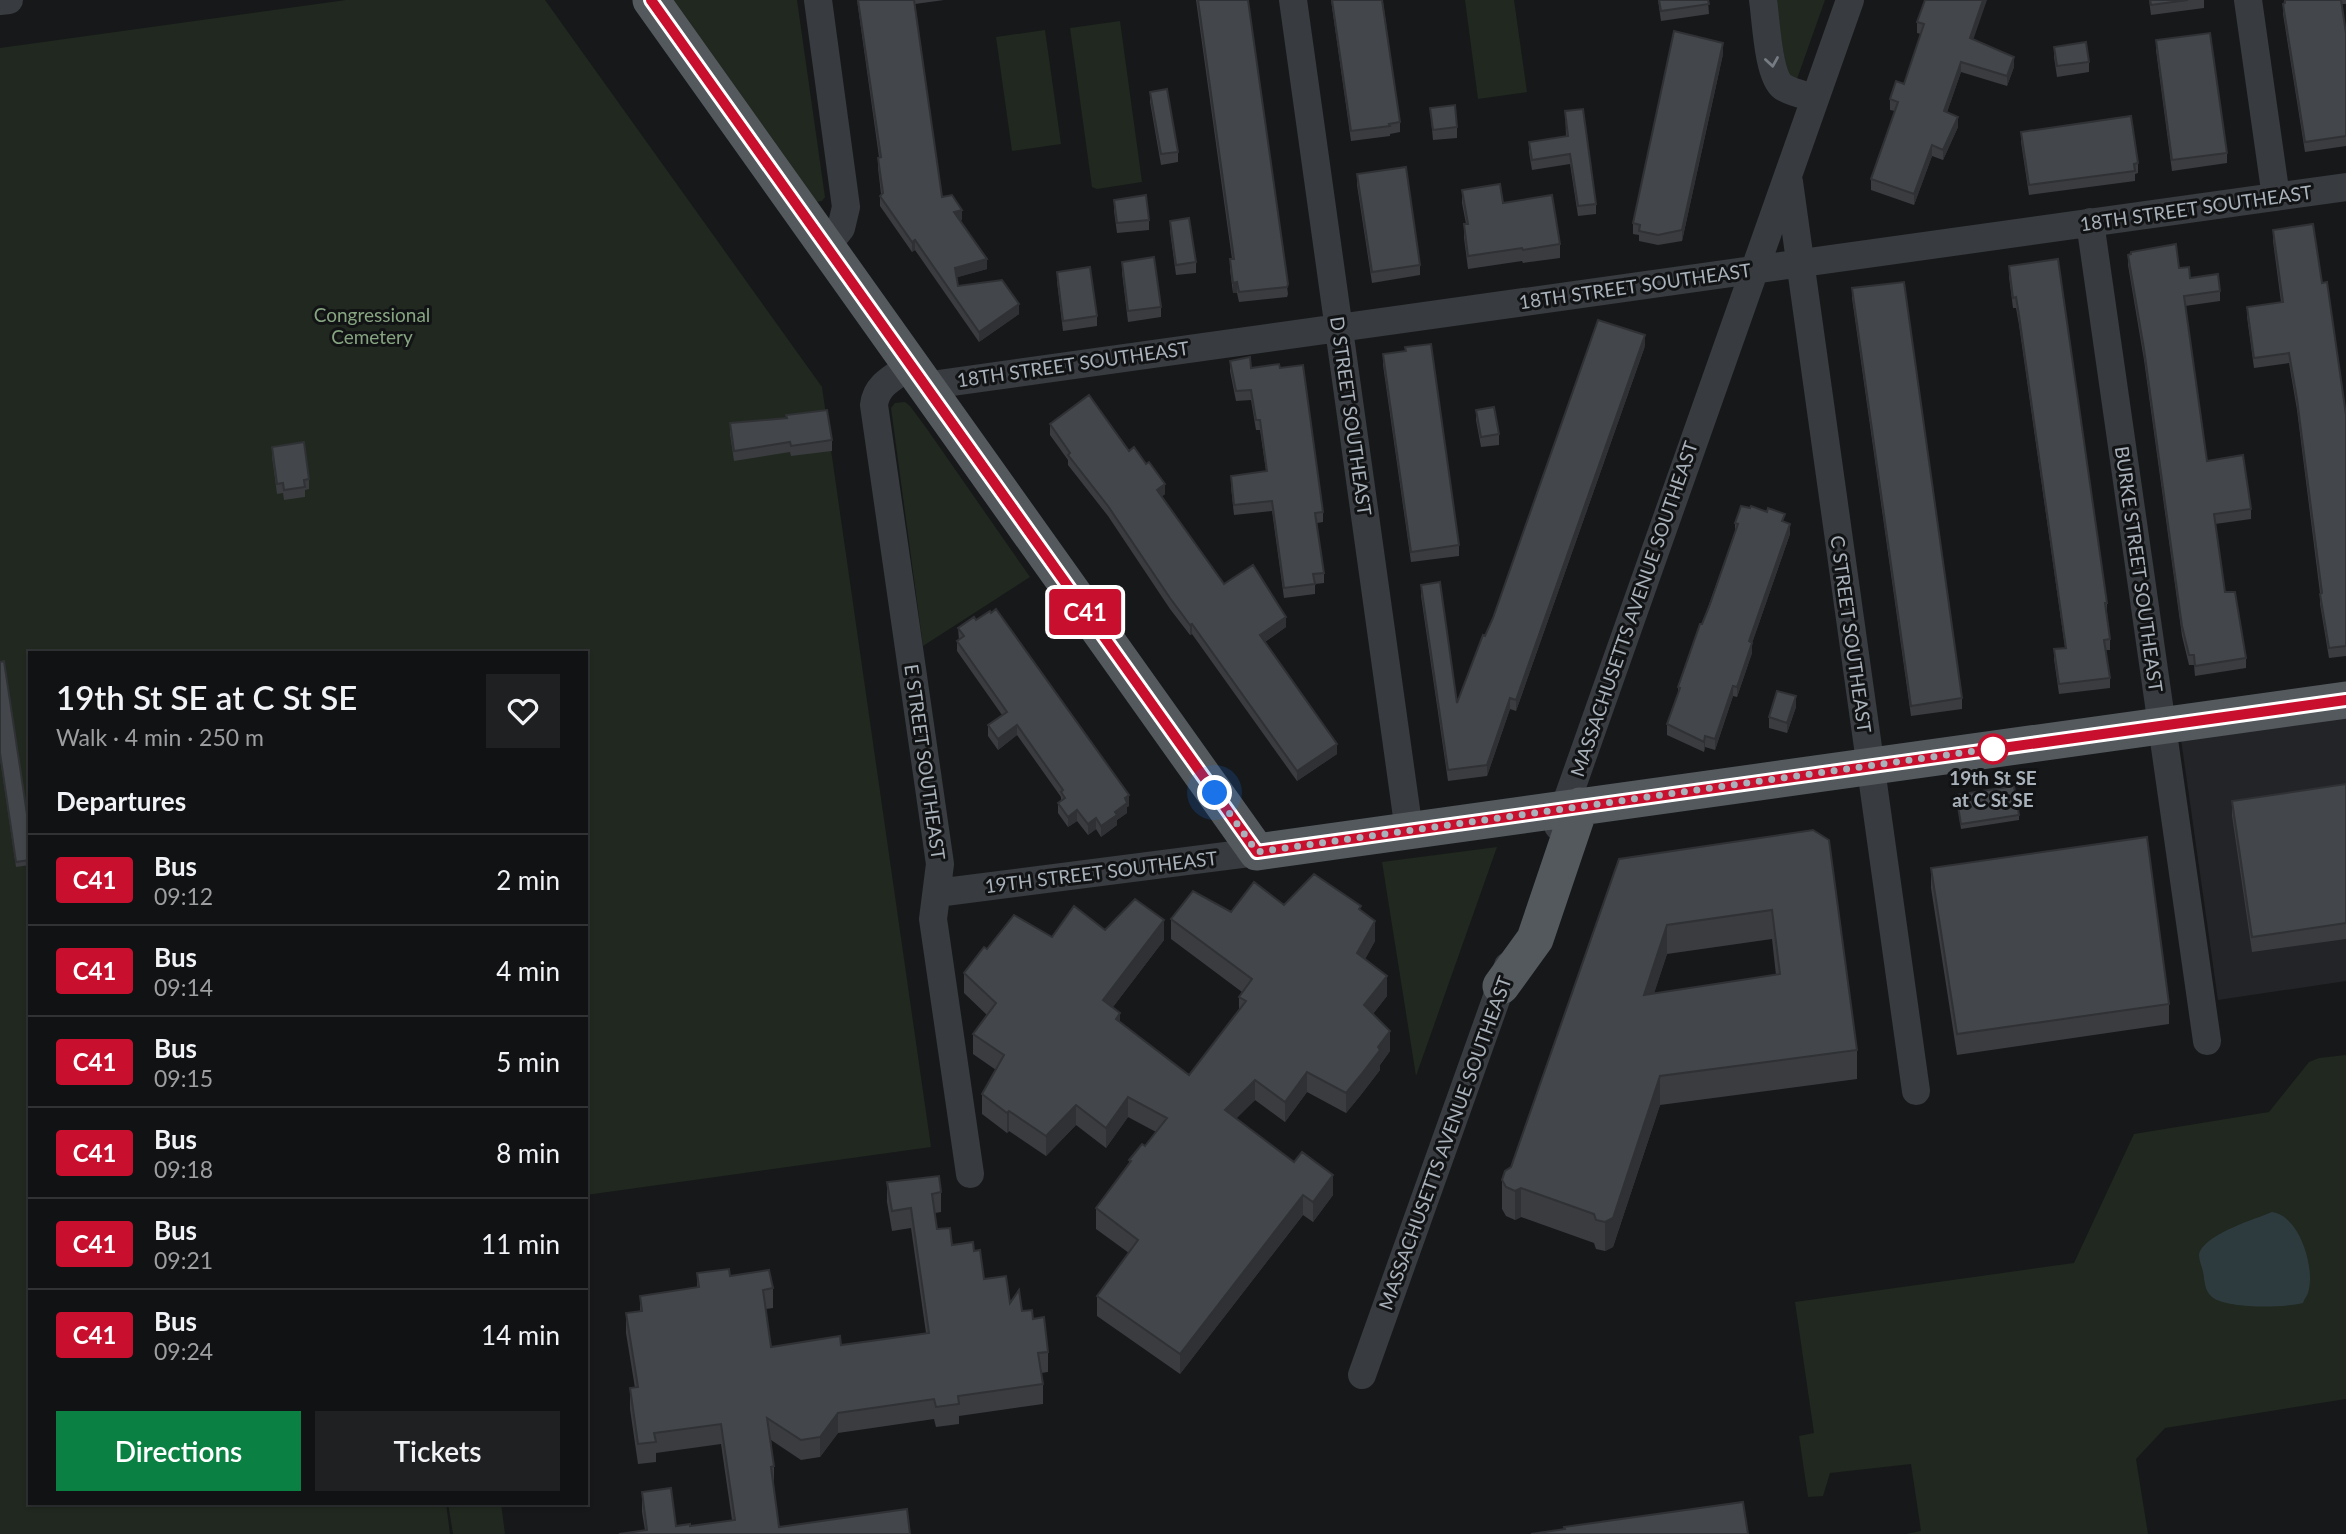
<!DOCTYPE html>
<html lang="en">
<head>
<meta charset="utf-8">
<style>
	:root { --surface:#111214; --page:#1e2022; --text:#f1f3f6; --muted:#9c9ea0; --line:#303234; --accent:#0b8043 }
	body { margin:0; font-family:Lato,sans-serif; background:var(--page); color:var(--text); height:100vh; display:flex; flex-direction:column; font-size:26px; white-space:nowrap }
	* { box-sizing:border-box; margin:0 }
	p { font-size:23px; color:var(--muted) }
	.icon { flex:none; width:38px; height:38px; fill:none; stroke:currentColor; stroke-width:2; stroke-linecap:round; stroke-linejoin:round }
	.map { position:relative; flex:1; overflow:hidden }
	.side { position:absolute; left:28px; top:651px; width:560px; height:854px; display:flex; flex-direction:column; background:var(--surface); border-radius:0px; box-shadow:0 2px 5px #0004,0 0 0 2px var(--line) }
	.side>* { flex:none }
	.badge { padding:0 14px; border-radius:5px; font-size:24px; line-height:46px }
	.you { position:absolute; width:35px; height:35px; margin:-18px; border:5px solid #fff; border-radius:50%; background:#1a73e8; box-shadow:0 0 0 10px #1a73e833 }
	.map>.badge { position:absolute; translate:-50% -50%; box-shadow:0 0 0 4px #fff }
	h2 { padding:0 28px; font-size:26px; line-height:63px }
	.round { display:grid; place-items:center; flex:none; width:74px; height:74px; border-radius:0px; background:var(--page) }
	.head { display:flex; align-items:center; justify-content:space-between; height:119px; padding:0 28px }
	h1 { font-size:33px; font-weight:600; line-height:52px }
	.button { display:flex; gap:14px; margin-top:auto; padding:14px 28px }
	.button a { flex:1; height:80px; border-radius:0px; background:var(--accent); color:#fff; font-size:28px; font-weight:600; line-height:80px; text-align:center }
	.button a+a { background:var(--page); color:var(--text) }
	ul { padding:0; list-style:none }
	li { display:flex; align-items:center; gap:21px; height:91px; padding:0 28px; border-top:2px solid var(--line) }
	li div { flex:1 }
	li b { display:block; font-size:26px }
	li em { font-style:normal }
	li .badge { min-width:77px; font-weight:700; text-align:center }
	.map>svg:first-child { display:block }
</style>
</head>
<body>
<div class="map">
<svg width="2346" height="1534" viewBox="0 0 2346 1534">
	<rect width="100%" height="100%" fill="#17181a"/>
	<path fill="#232427" d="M2346,715V981L2218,1000L2181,739Z"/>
	<path fill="#20281f" d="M346,0H545L822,387L931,1147L586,1195V653H30V1503H446L450,1534H0V48Z
		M672,0H797L825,197L822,201L816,202Z
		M1465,0H1514L1527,92L1478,99Z
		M1775,0H1825L1797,79L1788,80Z
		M1120,21L1142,182L1097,189L1092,187L1070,28Z
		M1045,30L1061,144L1012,151L996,37Z
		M905,402L910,406L927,429L1030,577L923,646L891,408L895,403Z
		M1497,847L1416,1076L1382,862Z
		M2346,1055V1399L2165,1428L2136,1459L2148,1534H1906L1921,1531L1911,1464L1830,1473L1823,1496L1808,1497L1799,1436L1814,1433L1795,1302L2074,1263L2134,1134L2269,1112L2309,1062L2319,1058Z
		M448,1503H501L505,1534H453Z"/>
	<path fill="#2d3b3e" d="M2272,1212C2299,1215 2316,1268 2308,1293C2307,1296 2304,1299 2303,1303C2284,1308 2227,1309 2212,1297C2204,1290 2205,1281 2203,1272C2202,1265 2197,1258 2200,1251C2211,1232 2253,1220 2272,1212Z"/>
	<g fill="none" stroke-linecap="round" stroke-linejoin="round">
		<path stroke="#383b3f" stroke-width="28" d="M818,0L846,207L841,228L826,247
			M1293,0L1409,831
			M1763,0C1766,20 1768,76 1783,87C1792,93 1805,95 1815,98
			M2248,0L2276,197
			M0,1L9,0
			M1789,182L1916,1091
			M2090,222L2207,1041
			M910,366C894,377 876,385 874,405L940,864L933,919L970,1174
			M924,386L2346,187
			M1558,826L1850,0
			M937,893L1257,852
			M1362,1375L1508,966"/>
		<path stroke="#54595e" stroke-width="37" d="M651,0L1257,852L2346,700
			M1501,986L1535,939L1580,806"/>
	</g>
	<path fill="#3a3c40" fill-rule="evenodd" d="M857,0H944L915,4L942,197L962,220L960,221L987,269L957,277L958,286L1019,314L979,342L915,250L912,252L880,206V196L881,194L878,168V158L879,157Z
		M1196,0H1248L1288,294L1287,297L1239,302L1237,293H1233L1230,270V259H1232Z
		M1331,0H1383V2L1400,122V132L1390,134V136L1351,141Z
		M1658,0H1708L1709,14L1661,21Z
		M2149,0H2204V8L2151,15Z
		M2284,0H2346V4H2342L2346,33V146L2305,152L2283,14Z
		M1917,22L1973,39L2014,67L2007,86L1961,72L1947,112L1958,127L1943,160L1932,156L1914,205L1871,190V179L1895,111L1890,110V99L1904,84L1921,34L1917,33Z
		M2156,40L2227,153V163L2172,171L2156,50Z
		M2054,47L2089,62V72L2057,77L2054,57Z
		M1723,54L1682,241L1658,245L1639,241V235L1633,234V223Z
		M1150,92L1178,152V162L1161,165L1150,102Z
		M1430,108L1457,127V138L1433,140Z
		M1565,111L1596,204V214L1578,216L1570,164L1532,170L1529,152V142L1566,137Z
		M2021,132L2138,163V173L2135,174V181L2029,195L2021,142Z
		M1357,174L1420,265V275L1372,283L1357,185Z
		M1462,190L1503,203L1560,244V258L1523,263L1522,261L1468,269L1464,238V224H1466L1462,203Z
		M1114,200L1149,220V230L1117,233L1114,211Z
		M1170,221L1196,262V273L1176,275L1170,231Z
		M2273,230L2322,283L2346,415V656L2329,658L2320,604V593L2297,410L2289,363L2254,368L2247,317V307L2281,302L2273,241Z
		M2128,255L2179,268L2190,278L2220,291V301L2185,306L2207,461L2251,509V519L2215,524L2225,592L2246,658V668L2195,676L2194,665H2189L2182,636L2144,360L2128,265Z
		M1122,262L1161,307V317L1128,322L1122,273Z
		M2009,266L2107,603V613L2110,639V650H2106L2110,678V688L2059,694L2054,659V649L2065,648L2019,325L2016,308H2013L2009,277Z
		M1057,272L1097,316V326L1063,331L1057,282Z
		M1852,288L1962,698V709L1911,716L1852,298Z
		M1645,346L1516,711L1510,709L1487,776L1448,781L1421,596V585L1457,703L1485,636Z
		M1405,351L1459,545V556L1411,562L1383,365V354Z
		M1230,361L1251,368H1280L1323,512V522L1317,523L1324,573V583L1315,584V594L1284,598L1272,511L1234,515L1231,487V476L1266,471L1260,430H1256L1251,400L1236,401L1230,371Z
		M1476,410L1499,434V445L1481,447L1476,420Z
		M730,423L832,440V451L791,456L790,452L734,461L730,434Z
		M1050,424L1129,451L1165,494L1161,497L1224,584L1286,627L1265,642L1337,754L1297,781L1192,634L1190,635L1170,609L1108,516L1068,465V460L1050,435Z
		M272,447L309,479V489L305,490V497L284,500L283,493L277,494L272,457Z
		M1785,522L1790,534L1752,643V653L1737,697L1733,696L1715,750L1705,747L1704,752L1667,735V724L1678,695V687L1702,624L1735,532V523Z
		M958,628L1129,806L1127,807V813L1117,820V825L1101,837L1096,829L1088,835L1077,821L1068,827L1058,813V803L1061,801V797L1017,735L998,750L988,736V725L1002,715L957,651V641L959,640Z
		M0,662L30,834V865L16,867L0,758Z
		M1796,707L1787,733L1769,728V717Z
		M2346,784V939L2252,952L2232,816V801Z
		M1956,795L2019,815V820L1961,829Z
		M1813,830L1857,1050V1079L1660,1105L1613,1247L1605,1251L1596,1249L1594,1243L1521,1217L1515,1220L1506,1216L1502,1209V1180L1511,1167L1619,859ZM1772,939L1776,975L1654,993L1667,954Z
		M1931,868L2169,1004V1024L1957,1055L1931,888Z
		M1284,905L1361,910L1375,941L1365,959L1387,996L1373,1014L1390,1051L1380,1065V1070L1360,1096L1346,1113L1307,1092L1285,1122L1255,1100L1236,1118L1333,1195L1313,1222L1303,1215L1180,1374L1097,1316V1296L1129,1253L1096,1229V1208L1129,1163V1160L1145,1146L1156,1132L1128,1117L1106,1148L1076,1125L1046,1156L1009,1131L1007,1133L982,1114V1094L996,1070L973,1054V1034L987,1015L964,993V973L987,949L1052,937L1105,930L1164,940L1113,1007L1120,1022L1189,1075L1239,1010V997L1242,992L1171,939V919Z
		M887,1182L941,1192V1212L935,1213L937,1229L952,1245L974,1251L984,1279L1010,1303L1033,1319L1048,1352V1372L1041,1373L1043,1384V1404L959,1416V1424L936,1427L934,1419L838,1433L820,1457L801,1460L771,1440L774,1466V1487L779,1527L910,1534L645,1530L642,1512V1492L676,1526H690L732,1520L721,1444L656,1453V1462L638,1464L630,1409V1388H635L626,1333V1313L640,1311V1296L697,1288V1273L730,1276L773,1288V1308L766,1309L771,1347L841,1345L926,1333L911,1228L892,1231L887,1202Z"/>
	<path fill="#2f3134" d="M1983,0H1987L1970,49V38Z
		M1723,43V54L1682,241V230Z
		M2014,57V67L2007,86V76Z
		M1961,62V72L1944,121V111Z
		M1958,117V127L1943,160V150Z
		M1932,145V156L1914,205V194Z
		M962,210V220L954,222V212Z
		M915,240V250L912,252V242Z
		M987,259V269L955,278V268Z
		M1237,282V293H1233V283Z
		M1019,304V314L979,342V332Z
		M1645,335V346L1516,711V700Z
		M1165,484V494L1157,500V490Z
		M1790,524V534L1749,652V641Z
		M1286,617V627L1260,645V635Z
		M1192,624V634L1190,635V625Z
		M1752,643V653L1737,697V687Z
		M1733,686V696L1715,750V739Z
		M1796,696V707L1787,733V723Z
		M1510,698V709L1487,776V765Z
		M1017,725V735L998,750V739Z
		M1705,736V747L1704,752V742Z
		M1337,744V754L1297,781V771Z
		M1129,795V806L1127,807V813L1117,820V825L1101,837V826L1115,812L1125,798Z
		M1077,810V821L1068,827V817Z
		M1096,818V829L1088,835V824Z
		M1164,920V940L1103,1020V1000Z
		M1375,921V941L1357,974V953Z
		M1667,925V954L1644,1024V995Z
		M1387,976V996L1364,1025V1005Z
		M1120,1013V1033L1116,1019Z
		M1390,1031V1051L1380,1065V1070L1360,1096L1346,1113V1093Z
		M1307,1072V1092L1285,1122V1102Z
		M1660,1076V1105L1613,1247L1605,1251V1222Z
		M1255,1080V1100L1225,1130V1110Z
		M1128,1097V1117L1106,1148V1128Z
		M1076,1105V1125L1046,1156V1136Z
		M1009,1111V1131L1007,1133V1113Z
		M1333,1175V1195L1313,1222V1202Z
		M1521,1188V1217L1515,1220V1191Z
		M1303,1195V1215L1180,1374V1354Z
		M838,1413V1433L820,1457V1437Z"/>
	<path fill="#43464a" stroke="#2f3134" stroke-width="2" fill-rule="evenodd" d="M858,0H914L942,197L952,195L962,210L954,212L987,259L955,268L958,286L1002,280L1019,304L979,332L915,240L912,242L880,196L883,193L878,158L881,157Z
		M1198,0H1248L1288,284L1287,287L1239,292L1237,282L1233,283L1230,259H1234Z
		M1332,0H1382L1400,122L1389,124L1390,126L1351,131Z
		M1659,0H1708L1709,4L1661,11Z
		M1925,0H1983L1970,38L2014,57L2007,76L1961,62L1944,111L1958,117L1943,150L1932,145L1914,194L1871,179L1898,102L1890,99L1896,81L1904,84L1924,24L1917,22Z
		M2150,0H2188L2151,5Z
		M2285,0H2341L2346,33V136L2305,142L2283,4L2285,3Z
		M1674,31L1723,43L1682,230L1658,235L1639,231L1640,225L1633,223Z
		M2210,33L2227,153L2172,160L2156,40Z
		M2086,42L2089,62L2057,66L2054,47Z
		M1167,89L1178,152L1161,154L1150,92Z
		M1455,105L1457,127L1433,130L1430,108Z
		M1583,109L1596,204L1578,206L1570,154L1532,160L1529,142L1568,136L1565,111Z
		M2131,116L2138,163L2134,164L2135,171L2029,185L2021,132Z
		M1406,167L1420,265L1372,272L1357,174Z
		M1500,184L1503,203L1552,195L1560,244L1523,250L1522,248L1468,256L1464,224H1468L1462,190Z
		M1146,195L1149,220L1117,223L1114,200Z
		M1189,218L1196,262L1176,265L1170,221Z
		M2313,224L2322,283L2327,282L2346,415V646L2329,648L2320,594L2322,593L2297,399L2289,353L2254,358L2247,307L2283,302L2273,230Z
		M2176,244L2179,268L2189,267L2190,278L2218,274L2220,291L2184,296L2207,461L2243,455L2251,509L2214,514L2225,592H2235L2246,658L2195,666L2194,655H2189L2182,626L2144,349L2128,255L2131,254V252Z
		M1154,257L1161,307L1128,311L1122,262Z
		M2058,259L2107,603H2105L2110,639L2104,640L2110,678L2059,684L2054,649L2066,648L2019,315L2016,297L2013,298L2009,266Z
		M1090,267L1097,316L1063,321L1057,272Z
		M1904,282L1962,698L1911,706L1852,288Z
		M1598,320L1645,335L1516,700L1510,698L1487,765L1448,770L1421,585L1440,582L1457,703L1483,635L1485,636L1493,618Z
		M1431,344L1459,545L1411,552L1383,354L1406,351L1405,347Z
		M1250,357L1251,368L1279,364L1280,368L1303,365L1323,512L1315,513L1324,573L1313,574L1315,584L1284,588L1272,501L1234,505L1231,476L1267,471L1260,420H1256L1251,390L1236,391L1230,361Z
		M1089,395L1129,451L1134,447L1146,464L1149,462L1165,484L1157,490L1224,584L1253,565L1286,617L1260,635L1337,744L1297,771L1192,624L1190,625L1170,598L1108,506L1068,455L1070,453L1050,424Z
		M1494,407L1499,434L1481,437L1476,410Z
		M827,410L832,440L791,446L790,442L734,451L730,423L787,418L786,415Z
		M304,442L309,479L304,480L305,487L284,490L283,483L277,484L272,447Z
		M1741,506L1750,508L1751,506L1767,512L1768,508L1785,514L1782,521L1790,524L1749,641L1752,643L1737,687L1733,686L1715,739L1705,736L1704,742L1667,724L1680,688L1678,687L1700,624H1702L1709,607L1738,524L1735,523Z
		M996,609L1129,795L1125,798L1127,803L1115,812L1117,815L1101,826L1096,818L1088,824L1077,810L1068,817L1058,803L1065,798L1061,792L1063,790L1017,725L998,739L988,725L1007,712L957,641L964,636L958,628L974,617L976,620L990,611L991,613Z
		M4,661L30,834V860L16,862L0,753V662Z
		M1777,691L1796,696L1787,723L1769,717Z
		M2346,784V923L2252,937L2232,801Z
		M2014,786L2019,815L1961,824L1956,795Z
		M1813,830L1829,840L1857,1050L1660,1076L1613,1218L1605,1222L1596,1220L1594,1214L1521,1188L1515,1191L1506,1187L1502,1180L1505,1171L1511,1167L1619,859ZM1772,910L1780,974L1644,995L1667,925Z
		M2147,837L2169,1004L1957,1034L1931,868Z
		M1314,874L1361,906L1359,909L1375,921L1357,953L1387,976L1364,1005L1390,1031L1378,1047L1380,1050L1360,1076L1346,1093L1307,1072L1285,1102L1255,1080L1225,1110L1294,1162L1302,1152L1333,1175L1313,1202L1303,1195L1180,1354L1097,1296L1138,1240L1096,1208L1131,1161L1129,1160L1142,1144L1145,1146L1167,1118L1128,1097L1106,1128L1076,1105L1046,1136L1009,1111L1007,1113L982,1094L1004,1055L973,1034L996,1003L964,973L984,947L987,949L1014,915L1052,937L1074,906L1105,930L1135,899L1164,920L1103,1000L1120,1013L1116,1019L1189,1075L1246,1001L1239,997L1252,979L1171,919L1193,891L1231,912L1254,882L1284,905Z
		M939,1176L941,1192L932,1194L937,1229L950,1228L952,1245L973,1242L974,1251L980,1250L984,1279L1006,1276L1010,1303L1019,1290L1022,1311L1032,1310L1033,1319L1044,1317L1048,1352L1038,1353L1043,1384L958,1396L959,1404L936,1407L934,1399L838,1413L820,1437L801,1440L767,1418L774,1466L771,1467L779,1527L907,1509L910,1534H619L647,1530L642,1492L671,1488L676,1526L690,1524V1526L735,1520L721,1424L654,1433L656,1442L638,1444L630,1388L638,1387L626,1313L642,1311L640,1296L699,1287L697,1273L729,1269L730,1276L769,1270L773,1288L763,1290L771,1347L840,1336L841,1345L929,1333L911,1208L892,1211L887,1182Z
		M1743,1502L1748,1534H1531L1565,1529L1564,1527Z"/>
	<defs><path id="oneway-chevron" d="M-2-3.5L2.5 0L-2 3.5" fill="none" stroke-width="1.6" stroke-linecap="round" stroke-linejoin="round" transform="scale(1.75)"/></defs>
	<use stroke="#767c83" href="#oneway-chevron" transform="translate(1772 62) rotate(81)"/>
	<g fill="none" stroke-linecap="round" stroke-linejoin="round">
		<g stroke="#fff" stroke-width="16">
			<path id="line" d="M651,0L1257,852L2346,700"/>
		</g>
		<use href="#line" stroke="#c8102e" stroke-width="10"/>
		<path stroke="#a9b2ba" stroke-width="7" stroke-dasharray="0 12.6" d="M1215,793L1257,852L2003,747L1993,749"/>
	</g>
	<circle fill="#fff" stroke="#c8102e" stroke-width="3.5" cx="1993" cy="749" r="14"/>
	<g text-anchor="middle" stroke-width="6" stroke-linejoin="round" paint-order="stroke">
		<g font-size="19" fill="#a9b2ba" stroke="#121315">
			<text transform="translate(2196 208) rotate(-8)" y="7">18TH STREET SOUTHEAST</text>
			<text transform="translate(1635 286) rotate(-8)" y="7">18TH STREET SOUTHEAST</text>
			<text transform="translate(1073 364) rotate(-8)" y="7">18TH STREET SOUTHEAST</text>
			<text transform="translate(1351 416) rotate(82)" y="7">D STREET SOUTHEAST</text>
			<text transform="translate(2139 569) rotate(82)" y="7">BURKE STREET SOUTHEAST</text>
			<text transform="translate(1634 609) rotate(-71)" y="7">MASSACHUSETTS AVENUE SOUTHEAST</text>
			<text transform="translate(1851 634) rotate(82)" y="7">C STREET SOUTHEAST</text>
			<text transform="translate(925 762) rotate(82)" y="7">E STREET SOUTHEAST</text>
			<text transform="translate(1101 872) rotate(-7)" y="7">19TH STREET SOUTHEAST</text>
			<text transform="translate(1445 1143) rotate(-70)" y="7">MASSACHUSETTS AVENUE SOUTHEAST</text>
		</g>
		<g font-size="19" fill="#86a580" stroke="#121315">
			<text x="372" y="322">Congressional<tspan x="372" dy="22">Cemetery</tspan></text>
		</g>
		<g font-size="19" font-weight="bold" fill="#a9b2ba" stroke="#121315">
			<text x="1993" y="785">19th St SE<tspan x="1993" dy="22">at C St SE</tspan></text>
		</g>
	</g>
</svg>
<div class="you" style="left:1215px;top:793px"></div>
<b class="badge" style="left:1085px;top:612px;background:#c8102e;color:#fff">C41</b>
<section class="side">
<div class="head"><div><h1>19th St SE at C St SE</h1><p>Walk · 4 min · 250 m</p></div><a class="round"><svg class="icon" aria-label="heart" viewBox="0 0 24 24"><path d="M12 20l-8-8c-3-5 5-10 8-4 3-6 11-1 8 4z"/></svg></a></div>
<h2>Departures</h2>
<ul>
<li><span class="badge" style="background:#c8102e;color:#fff">C41</span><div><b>Bus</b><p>09:12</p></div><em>2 min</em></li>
<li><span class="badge" style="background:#c8102e;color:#fff">C41</span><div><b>Bus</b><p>09:14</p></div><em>4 min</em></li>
<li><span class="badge" style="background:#c8102e;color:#fff">C41</span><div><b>Bus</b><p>09:15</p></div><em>5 min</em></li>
<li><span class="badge" style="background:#c8102e;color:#fff">C41</span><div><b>Bus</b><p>09:18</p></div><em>8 min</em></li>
<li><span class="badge" style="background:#c8102e;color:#fff">C41</span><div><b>Bus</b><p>09:21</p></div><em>11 min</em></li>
<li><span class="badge" style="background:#c8102e;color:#fff">C41</span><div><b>Bus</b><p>09:24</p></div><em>14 min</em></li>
</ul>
<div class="button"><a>Directions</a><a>Tickets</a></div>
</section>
</div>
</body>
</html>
